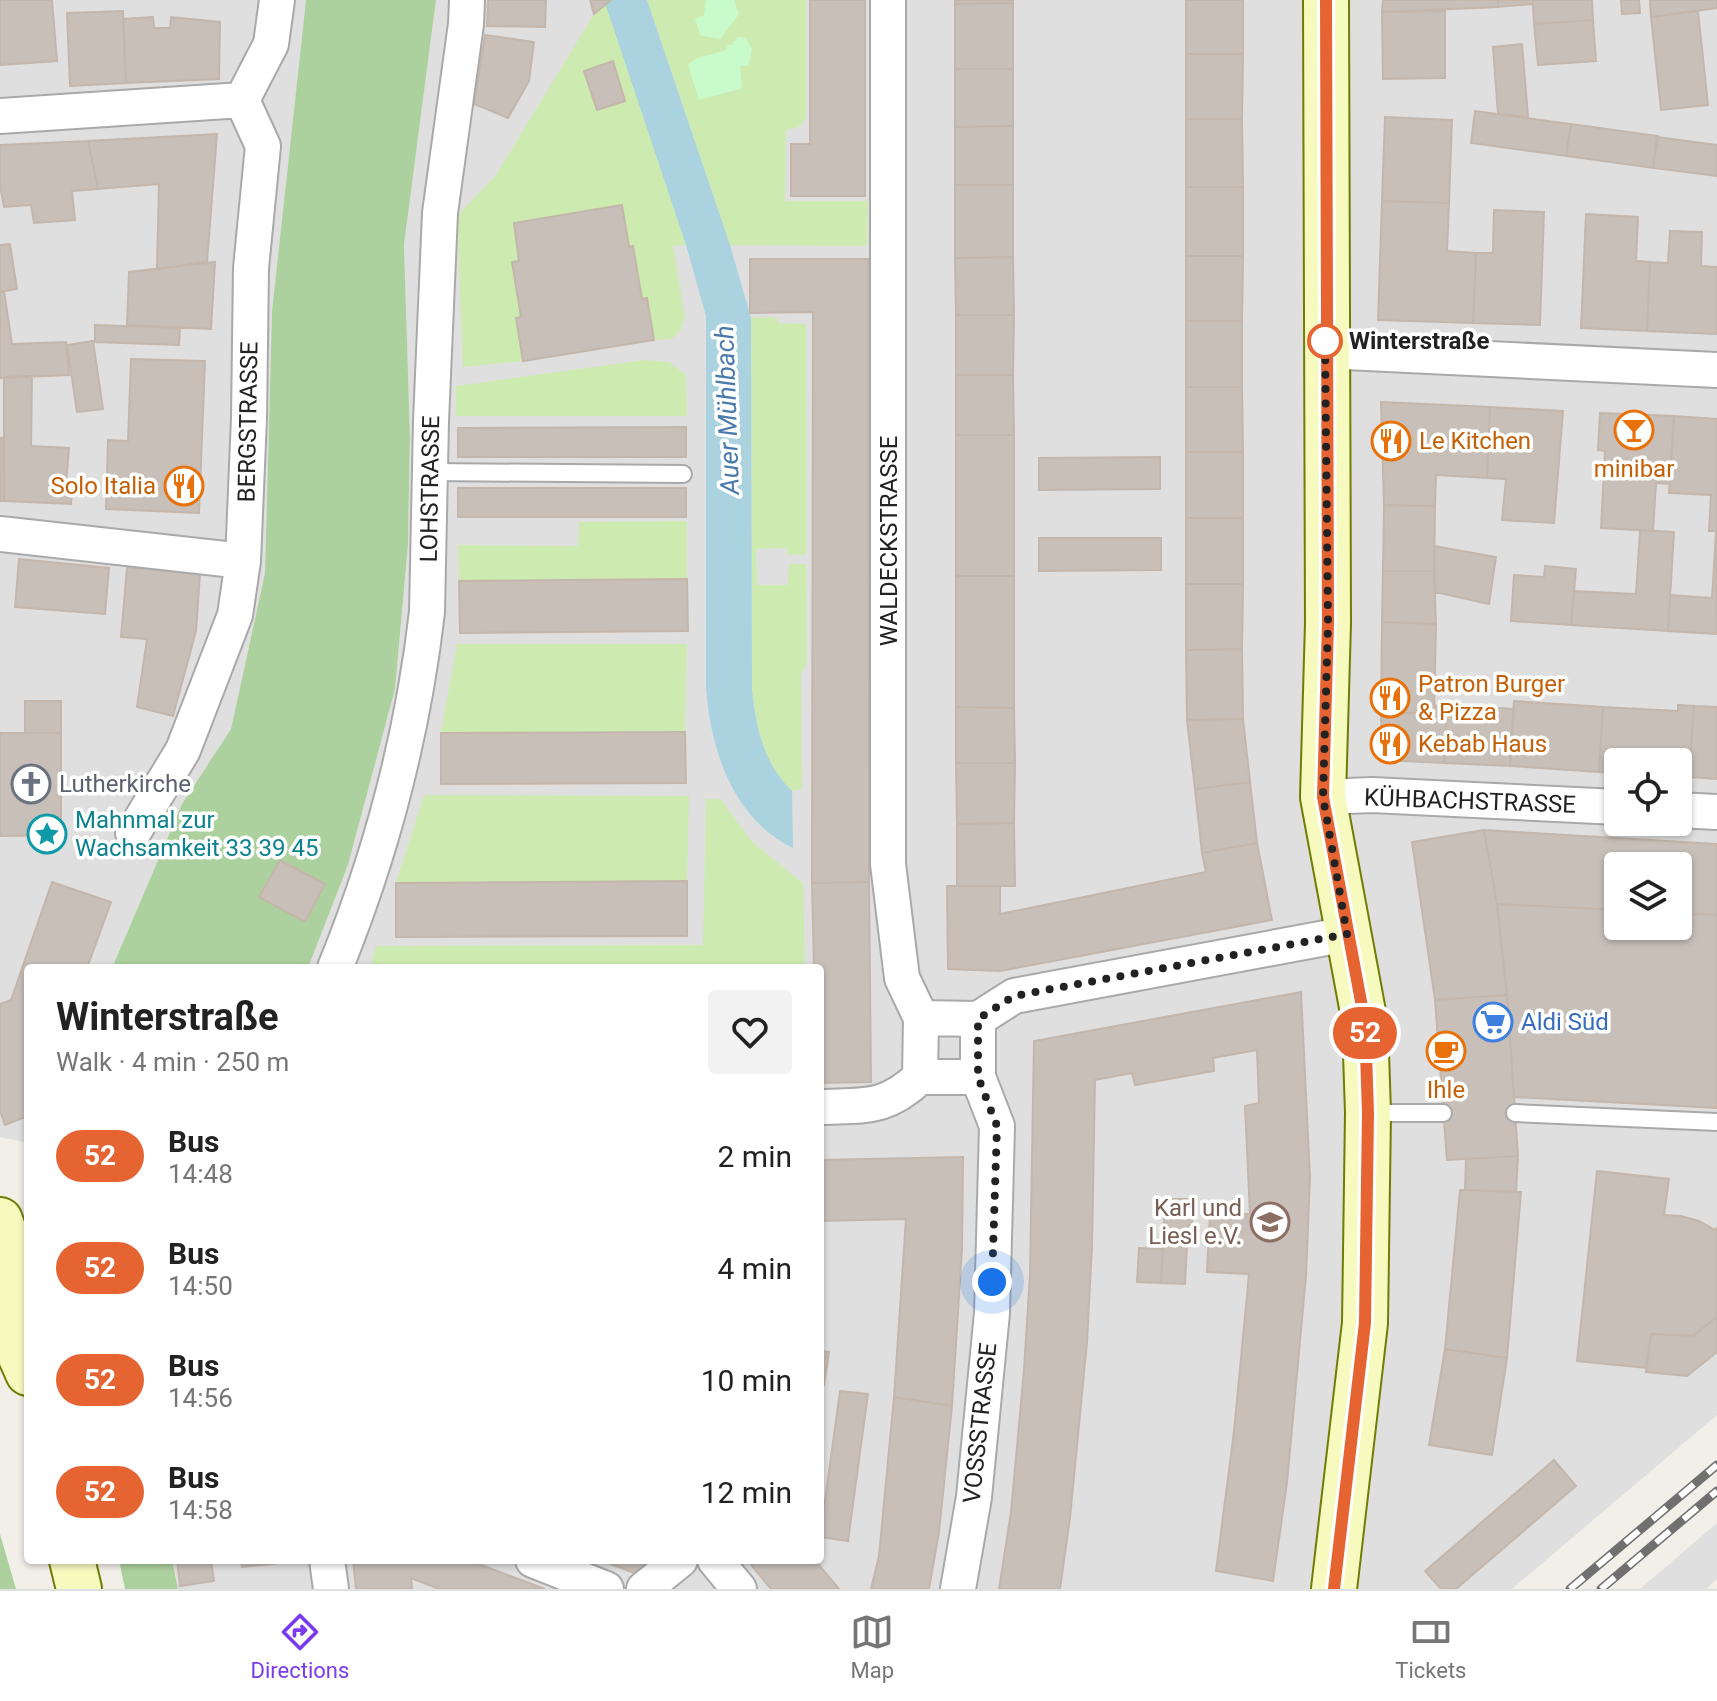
<!DOCTYPE html>
<html lang="en">
<head>
<meta charset="utf-8">
<style>
	:root { --surface:#fff; --page:#f2f2f2; --text:#222; --muted:#767676; --line:#e0e0e0; --accent:#7c3aed }
	body { margin:0; font-family:Roboto,sans-serif; background:var(--page); color:var(--text); height:100vh; display:flex; flex-direction:column; font-size:30px; white-space:nowrap }
	* { box-sizing:border-box; margin:0 }
	p { font-size:26px; color:var(--muted) }
	.icon { flex:none; width:44px; height:44px; fill:none; stroke:currentColor; stroke-width:2; stroke-linecap:round; stroke-linejoin:round }
	.map { position:relative; flex:1; overflow:hidden }
	.panel { position:absolute; left:24px; top:964px; width:800px; height:600px; display:flex; flex-direction:column; background:var(--surface); border-radius:8px; box-shadow:0 2px 6px #0004 }
	.panel>* { flex:none }
	.badge { padding:0 16px; border-radius:26px; font-size:28px; line-height:52px }
	.fabs { position:absolute; left:1604px; top:748px; display:grid; gap:16px }
	.fabs a { display:grid; place-items:center; width:88px; height:88px; border-radius:8px; background:var(--surface); box-shadow:0 2px 6px #0004; font-size:40px }
	.you { position:absolute; width:40px; height:40px; margin:-20px; border:6px solid #fff; border-radius:50%; background:#1a73e8; box-shadow:0 0 0 12px #1a73e833 }
	.map>.badge { position:absolute; translate:-50% -50%; box-shadow:0 0 0 4px #fff }
	.round { display:grid; place-items:center; flex:none; width:84px; height:84px; border-radius:8px; background:var(--page) }
	.summary { display:flex; align-items:center; justify-content:space-between; height:136px; padding:0 32px }
	h1 { font-size:38px; font-weight:700; line-height:60px }
	ul { padding:0; list-style:none }
	li { display:flex; align-items:center; gap:24px; height:112px; padding:0 32px }
	li div { flex:1 }
	li b { display:block; font-size:30px }
	li em { font-style:normal }
	li .badge { min-width:88px; font-weight:700; text-align:center }
	.tab-bar { display:flex; justify-content:space-around; align-items:center; height:112px; border-top:2px solid var(--line); background:var(--surface); font-size:22px; color:var(--muted) }
	.tab-bar a { display:grid; justify-items:center; gap:4px }
	.tab-bar .active { color:var(--accent) }
	.map>svg:first-child { display:block }
</style>
</head>
<body>
<div class="map">
<svg width="1717" height="1589" viewBox="0 0 1717 1589">
	<rect width="100%" height="100%" fill="#f2efe9"/>
	<path fill="#e0dfdf" fill-rule="evenodd" d="M0,0H306L272,311L265,573L231,729L182,804L112,968H28V1143L0,1137Z
		M436,0H1717V1415L1512,1589H178L172,1560H820V968H308L348,865L395,689L408,545L410,437L404,245ZM1618,762H1678V822H1618ZM1618,866H1678V926H1618Z
		M1717,1523V1579L1706,1589H1640Z"/>
	<path fill="#cdebb0" d="M647,0H806V119L798,127L786,130L785,201H868L867,246L730,245Z
		M606,4L686,245L673,246L685,318L680,331L672,339L654,340L647,299H642L633,246L514,223L519,261L513,262L521,317L516,319L523,361L463,367L457,216L496,175L594,14Z
		M776,317L778,323L806,324V555H788L787,548L756,549L757,585H788L789,564H806L807,663L801,673L802,789L792,791C764,764 756,728 752,690L751,318Z
		M644,360L669,362L686,375L687,416H456V386Z
		M687,521V579L459,581L458,545L578,546L579,522Z
		M457,644H687L685,732L441,733Z
		M424,795L689,796L687,881L396,883Z
		M706,799H721L751,841L803,883L805,968H370L376,946L703,945Z"/>
	<path fill="#add19e" d="M306,0H436L404,245L410,437L408,545L395,689L348,865L308,968H112L182,804L231,729L265,573L272,311Z
		M0,1534L16,1589H0Z
		M119,1560H172L178,1589H125Z"/>
	<path fill="#c8facc" d="M706,0H734L739,14L720,39L700,35L695,19L704,15Z
		M738,37L746,38L752,50L748,66H740L742,86L740,89L699,100L688,65L695,59L726,50L728,45H731Z"/>
	<path fill="#aad3df" d="M604,0H647L730,245L751,318L752,690C756,728 764,764 792,791L793,848C733,819 710,749 706,687V316L686,245Z"/>
	<path fill="#c7bfb8" stroke="#c4b6ab" stroke-width="2" d="M0,0H52L57,61L0,65Z
		M488,0H546L545,27L487,26Z
		M590,0H611L594,14Z
		M810,0H865V196H791V144H810Z
		M955,0H1013V3L955,4Z
		M1186,0H1243V54H1186Z
		M1383,0H1498V7L1382,12Z
		M1498,0H1592L1593,20L1534,24L1533,4L1498,7Z
		M1621,0H1639L1640,13L1622,14Z
		M1650,0H1717V8L1651,17Z
		M1013,3V69H955V4Z
		M123,11L126,83L70,86L67,13Z
		M1445,11V78L1383,79L1382,12Z
		M1698,11L1708,105L1661,110L1651,17Z
		M153,17L154,28H170L171,17L220,22L219,79L126,83L123,19Z
		M1593,20L1596,61L1538,65L1534,24Z
		M485,35L534,42L529,81L508,118L474,104Z
		M1522,44L1528,117L1498,114L1493,47Z
		M1186,54H1243L1242,119H1186Z
		M613,61L625,101L597,110L584,71Z
		M955,69H1013V126L955,127Z
		M1475,111L1571,124L1566,156L1471,143Z
		M1385,117L1452,120L1449,203L1382,201Z
		M1186,119H1242L1243,187H1186Z
		M1571,124L1658,136L1653,168L1566,156Z
		M1013,126V185H955V127Z
		M217,134L207,262L157,269L159,184L98,189L88,141Z
		M1657,137L1717,145V176L1653,168Z
		M88,141L98,189L72,191L75,220L34,223L31,205L4,207L0,185V145Z
		M955,185H1013V257L955,258Z
		M1186,187H1243V256H1186Z
		M1382,201L1449,203L1447,251L1476,253L1473,323L1378,320Z
		M622,205L629,247L633,246L642,299L647,298L654,340L523,361L516,318L521,317L512,262L519,261L514,223Z
		M1494,210L1544,212L1540,325L1473,323L1476,253H1493Z
		M1586,214L1638,217L1636,261L1650,262L1647,331L1581,328Z
		M1670,231L1702,232L1701,266L1717,267V334L1647,331L1650,262L1668,263Z
		M10,244L17,289L0,292V245Z
		M1186,256H1243L1242,321H1186Z
		M1013,257L1014,315H956L955,258Z
		M750,259H868L869,882L812,883L813,312L750,313Z
		M215,262L211,329L127,325L129,272Z
		M4,291L12,344L66,342L69,375L0,378V292Z
		M956,315H1014L1013,375H956Z
		M1186,321H1242V387H1186Z
		M95,325L180,328L179,345L95,342Z
		M93,341L103,409L77,412L67,345Z
		M131,359L205,361L199,513L106,509L108,440L128,441Z
		M956,375H1013L1014,435H956Z
		M32,376L31,446L69,448L66,484L73,483L71,504L4,501V377Z
		M1186,387H1242L1243,452H1186Z
		M1381,402L1490,407L1487,478L1436,475L1435,506L1384,505Z
		M1490,407L1563,411L1554,523L1502,520L1506,479L1487,478Z
		M1600,413L1674,416L1670,484L1656,483L1653,531L1601,528L1605,451L1598,450Z
		M1674,416L1717,419V531H1709L1711,495L1669,493Z
		M686,427V457H458V428Z
		M956,435H1014V576H956Z
		M0,438H3L4,501H0Z
		M1186,452H1243V518H1186Z
		M1160,457V489L1039,490V458Z
		M458,488H686V517H458Z
		M1384,505L1435,506L1434,571H1383Z
		M1186,518H1243V584H1186Z
		M1640,530L1674,532L1668,631L1571,625L1574,591L1636,594Z
		M1716,531L1717,634L1668,631L1670,595L1712,598Z
		M1039,538H1161V570L1039,571Z
		M1434,546L1496,557L1489,604L1435,592Z
		M19,559L109,568L105,614L15,607Z
		M1545,566L1576,569L1571,625L1511,621L1514,575L1544,577Z
		M127,567L200,574L196,631L173,716L137,707L147,639L121,637Z
		M1383,571H1434L1436,624L1382,622Z
		M956,576H1014V708L956,707Z
		M687,579L688,631L460,633L459,581Z
		M1186,584H1243L1242,649L1186,650Z
		M1382,622L1436,624L1434,713H1381Z
		M1242,649L1243,719L1187,720L1186,650Z
		M25,701H61V733H25Z
		M1514,701L1603,707L1599,772L1510,766Z
		M1447,705L1444,763L1382,760L1381,713H1434V706Z
		M1447,705L1514,709L1510,766L1444,763Z
		M1678,705L1694,706L1689,777H1678V762H1618V773L1599,772L1603,707L1678,711Z
		M1694,706L1717,707V779L1689,777Z
		M956,707L1014,708L1015,763H956Z
		M1243,719L1250,782L1195,789L1187,720Z
		M685,732L686,783L441,784V733Z
		M0,733H61V835L0,836Z
		M956,763H1015L1014,823L957,824Z
		M1250,782L1257,843L1202,853L1195,789Z
		M1014,823L1015,886H957V824Z
		M1484,830L1497,904L1507,995L1435,1000L1412,842Z
		M1484,830L1717,844V915L1678,913V866H1618V910L1497,904Z
		M1257,843L1272,920L1000,971L948,969L947,886H1000V914L1206,872L1202,853Z
		M280,860L325,884L305,922L259,897Z
		M687,881V936L396,937V883Z
		M52,882L111,902L87,968H28V1116L5,1125L0,1111V1004L11,1000Z
		M869,882L871,1082L820,1083V968H814L812,883Z
		M1497,904L1618,910V926H1678V913L1717,915V1108L1514,1097L1507,995Z
		M1301,992L1310,1177L1306,1276L1287,1483L1273,1581L1216,1571L1234,1431L1249,1274L1207,1272L1210,1214H1250L1245,1106L1259,1103L1257,1050L1213,1058L1214,1071L1135,1085L1132,1073L1095,1080L1092,1246L1087,1342L1070,1518L1060,1589H999L1011,1512L1024,1370L1030,1274L1034,1041Z
		M1507,995L1518,1156L1447,1160L1435,1000Z
		M1518,1156L1516,1192L1465,1190L1466,1159Z
		M963,1157L962,1249L952,1406L894,1397L906,1219L820,1221V1160Z
		M1597,1171L1669,1179L1664,1215L1681,1216L1699,1221L1715,1230L1717,1228V1317L1693,1336L1651,1334L1646,1368L1577,1361Z
		M1460,1190L1521,1192L1507,1358L1445,1349Z
		M1165,1199H1193L1192,1225H1188L1185,1284L1161,1283Z
		M1139,1248L1163,1249L1161,1283L1137,1282Z
		M1717,1317V1352L1687,1376L1646,1372L1651,1334L1693,1336Z
		M1445,1349L1507,1358L1492,1455L1429,1445Z
		M820,1351L829,1352L824,1385L820,1384Z
		M840,1391L868,1394L848,1541L820,1537Z
		M894,1397L952,1406L939,1532L929,1589H871L879,1556Z
		M1554,1460L1576,1486L1456,1589H1441L1425,1571Z
		M177,1560H211L214,1581L180,1586Z
		M241,1560H309L242,1567Z
		M353,1560H468L545,1589H439L411,1578L412,1589H356Z
		M600,1560H653L637,1574Z
		M747,1560H815L839,1589H771Z"/>
	<g fill="none" stroke-linecap="round" stroke-linejoin="round">
		<g stroke="#a9a9a9" stroke-width="20">
			<path id="lane" d="M430,472L683,474
				M1370,1113H1443
				M1515,1113L1717,1122"/>
		</g>
		<g stroke="#a9a9a9" stroke-width="38">
			<path id="street" d="M888,0V864L902,978L921,1018L920,1077
				M0,116L242,100
				M1325,351L1717,370
				M0,534L243,561
				M1323,797L1372,795L1618,807
				M1678,810L1717,812
				M133,833L183,750L235,615L243,561L249,418L251,268L263,146L242,100L271,44L277,0
				M335,968C381,855 413,733 427,612L431,421L440,213L466,24L467,0
				M921,1018L978,1019L1014,996L1347,934
				M820,1107C865,1105 885,1110 920,1077H978
				M327,1560L331,1589
				M533,1560L606,1589
				M715,1560L739,1589
				M644,1589L680,1560
				M958,1589L974,1497L992,1313L997,1126L978,1077V1019"/>
		</g>
		<g stroke="#707d05" stroke-width="48">
			<path id="secondary" d="M1326,0L1328,623L1323,797L1365,1023L1368,1113L1365,1323L1334,1589
				M0,1220L20,1278L28,1330
				M0,1315L8,1328L28,1373
				M72,1560L79,1589"/>
		</g>
		<use href="#lane" stroke="#fff" stroke-width="16"/>
		<use href="#street" stroke="#fff" stroke-width="34"/>
		<use href="#secondary" stroke="#f7fabf" stroke-width="44"/>
		<g stroke="#707070" stroke-width="9">
			<path id="rail" d="M1570,1589L1717,1465
				M1601,1589L1717,1491"/>
		</g>
		<use href="#rail" stroke="#fff" stroke-width="6" stroke-dasharray="18" stroke-linecap="butt"/>
	</g>
	<g fill="none" stroke-linecap="round" stroke-linejoin="round">
		<g stroke="#fff" stroke-width="18">
			<path id="line" d="M1326,0L1328,623L1323,797L1365,1023L1368,1113L1365,1323L1334,1589"/>
		</g>
		<use href="#line" stroke="#e66432" stroke-width="12"/>
		<path stroke="#222" stroke-width="8" stroke-dasharray="0 14.4" d="M992,1282L997,1126L978,1077V1019L1014,996L1347,934L1323,797L1328,623L1325,341"/>
	</g>
	<defs>
		<g id="bar-ring" transform="scale(2)"><circle r="9.5" fill="#fff" stroke="#e8710a" stroke-width="1.5"/><path d="M-6-5H6L.8 .8V4.5H3.5V6h-7V4.5H-.8V.8Z" fill="#e8710a"/></g>
		<g id="restaurant-ring" transform="scale(2)"><circle r="9.5" fill="#fff" stroke="#e8710a" stroke-width="1.5"/><path d="M-5-6h1v4h1v-4h1v4h1v-4h1v5L-1.5 .5V6h-2V.5L-5-1ZM5-6V6H3V1.5H1.5Q1.5-4 5-6Z" fill="#e8710a"/></g>
		<g id="church-ring" transform="scale(2)"><circle r="9.5" fill="#fff" stroke="#6b7280" stroke-width="1.5"/><path d="M-1.2-6h2.4v3.5h3.3v2.4h-3.3V6h-2.4V-.1h-3.3v-2.4h3.3Z" fill="#6b7280"/></g>
		<g id="sight-ring" transform="scale(2)"><circle r="9.5" fill="#fff" stroke="#0f9aa8" stroke-width="1.5"/><path d="M0-6L1.8-2.2L6-1.7L2.9 1.2L3.7 5.4L0 3.3L-3.7 5.4L-2.9 1.2L-6-1.7L-1.8-2.2Z" fill="#0f9aa8"/></g>
		<g id="supermarket-ring" transform="scale(2)"><circle r="9.5" fill="#fff" stroke="#3f7fe0" stroke-width="1.5"/><path d="M-6-5.5h2.5l.6 2H6L4.5 2H-2.5L-4.4-4H-6ZM-1.5 3.2a1.3 1.3 0 1 0 .1 0ZM3 3.2a1.3 1.3 0 1 0 .1 0Z" fill="#3f7fe0"/></g>
		<g id="cafe-ring" transform="scale(2)"><circle r="9.5" fill="#fff" stroke="#e8710a" stroke-width="1.5"/><path d="M-5.5-4.5H6V0H3Q3 3.5 0 3.5H-2.5Q-5.5 3.5-5.5 0ZM3-3.2v2h1.7v-2ZM-6 4.5H4V6H-6Z" fill="#e8710a"/></g>
		<g id="school-ring" transform="scale(2)"><circle r="9.5" fill="#fff" stroke="#8d6e63" stroke-width="1.5"/><path d="M0-5L7-2L0 1L-7-2ZM-4 1L0 2.5L4 1V4Q0 6-4 4Z" fill="#8d6e63"/></g>
	</defs>
	<g fill-rule="evenodd">
		<use href="#bar-ring" x="1634" y="430"/>
		<use href="#restaurant-ring" x="1391" y="441"/>
		<use href="#restaurant-ring" x="184" y="486"/>
		<use href="#restaurant-ring" x="1390" y="698"/>
		<use href="#restaurant-ring" x="1390" y="744"/>
		<use href="#church-ring" x="31" y="784"/>
		<use href="#sight-ring" x="47" y="834"/>
		<use href="#supermarket-ring" x="1493" y="1022"/>
		<use href="#cafe-ring" x="1446" y="1051"/>
		<use href="#school-ring" x="1270" y="1222"/>
	</g>
	<circle fill="#fff" stroke="#e66432" stroke-width="4" cx="1325" cy="341" r="16"/>
	<g text-anchor="middle" stroke-width="7" stroke-linejoin="round" paint-order="stroke">
		<g font-size="24" font-weight="bold" fill="#222" stroke="#fff" text-anchor="start">
			<text x="1349" y="349">Winterstraße</text>
		</g>
		<g font-size="24" fill="#222" stroke="#fff">
			<text transform="translate(248 422) rotate(-89)" y="8">BERGSTRASSE</text>
			<text transform="translate(430 489) rotate(-89)" y="8">LOHSTRASSE</text>
			<text transform="translate(889 541) rotate(-90)" y="8">WALDECKSTRASSE</text>
			<text transform="translate(1470 801) rotate(2)" y="8">KÜHBACHSTRASSE</text>
			<text transform="translate(980 1423) rotate(-84)" y="8">VOSSSTRASSE</text>
		</g>
		<g font-size="24" fill="#c56008" stroke="#fff" text-anchor="start">
			<text x="1419" y="449">Le Kitchen</text>
			<text x="1634" y="477" text-anchor="middle">minibar</text>
			<text x="156" y="494" text-anchor="end">Solo Italia</text>
			<text x="1418" y="692">Patron Burger<tspan x="1418" dy="28">&amp; Pizza</tspan></text>
			<text x="1418" y="752">Kebab Haus</text>
			<text x="1446" y="1098" text-anchor="middle">Ihle</text>
		</g>
		<g font-size="24" fill="#5b616d" stroke="#fff" text-anchor="start">
			<text x="59" y="792">Lutherkirche</text>
		</g>
		<g font-size="24" fill="#0d838f" stroke="#fff" text-anchor="start">
			<text x="75" y="828">Mahnmal zur<tspan x="75" dy="28">Wachsamkeit 33 39 45</tspan></text>
		</g>
		<g font-size="24" fill="#366cbe" stroke="#fff" text-anchor="start">
			<text x="1521" y="1030">Aldi Süd</text>
		</g>
		<g font-size="24" fill="#785e54" stroke="#fff" text-anchor="end">
			<text x="1242" y="1216">Karl und<tspan x="1242" dy="28">Liesl e.V.</tspan></text>
		</g>
		<g font-size="26" font-style="italic" fill="#4a7aab" stroke="#fff">
			<text transform="translate(727 410) rotate(-92)" y="9">Auer Mühlbach</text>
		</g>
	</g>
</svg>
<div class="fabs">
<a><svg class="icon" aria-label="locate" viewBox="0 0 24 24"><circle cx="12" cy="12" r="6"/><path d="M12 2v4M12 18v4M2 12h4M18 12h4"/></svg></a>
<a><svg class="icon" aria-label="layers" viewBox="0 0 24 24"><path d="M12 4l9 5-9 5-9-5zM3 14l9 5 9-5"/></svg></a>
</div>
<div class="you" style="left:992px;top:1282px"></div>
<b class="badge" style="left:1365px;top:1033px;background:#e66432;color:#fff">52</b>
<section class="panel">
<div class="summary"><div><h1>Winterstraße</h1><p>Walk · 4 min · 250 m</p></div><a class="round"><svg class="icon" aria-label="heart" viewBox="0 0 24 24"><path d="M12 20l-8-8c-3-5 5-10 8-4 3-6 11-1 8 4z"/></svg></a></div>
<ul>
<li><span class="badge" style="background:#e66432;color:#fff">52</span><div><b>Bus</b><p>14:48</p></div><em>2 min</em></li>
<li><span class="badge" style="background:#e66432;color:#fff">52</span><div><b>Bus</b><p>14:50</p></div><em>4 min</em></li>
<li><span class="badge" style="background:#e66432;color:#fff">52</span><div><b>Bus</b><p>14:56</p></div><em>10 min</em></li>
<li><span class="badge" style="background:#e66432;color:#fff">52</span><div><b>Bus</b><p>14:58</p></div><em>12 min</em></li>
</ul>
</section>
</div>
<nav class="tab-bar">
<a class="active"><svg class="icon" aria-label="directions" viewBox="0 0 24 24"><path d="M12 3l9 9-9 9-9-9zM9 14v-3h6M13 9l2 2-2 2"/></svg>Directions</a>
<a><svg class="icon" aria-label="map" viewBox="0 0 24 24"><path d="M3 6l6-2 6 2 6-2v14l-6 2-6-2-6 2zM9 4v14M15 6v14"/></svg>Map</a>
<a><svg class="icon" aria-label="tickets" viewBox="0 0 24 24"><path d="M3 7h18v10H3zM15 7v10"/></svg>Tickets</a>
</nav>
</body>
</html>
